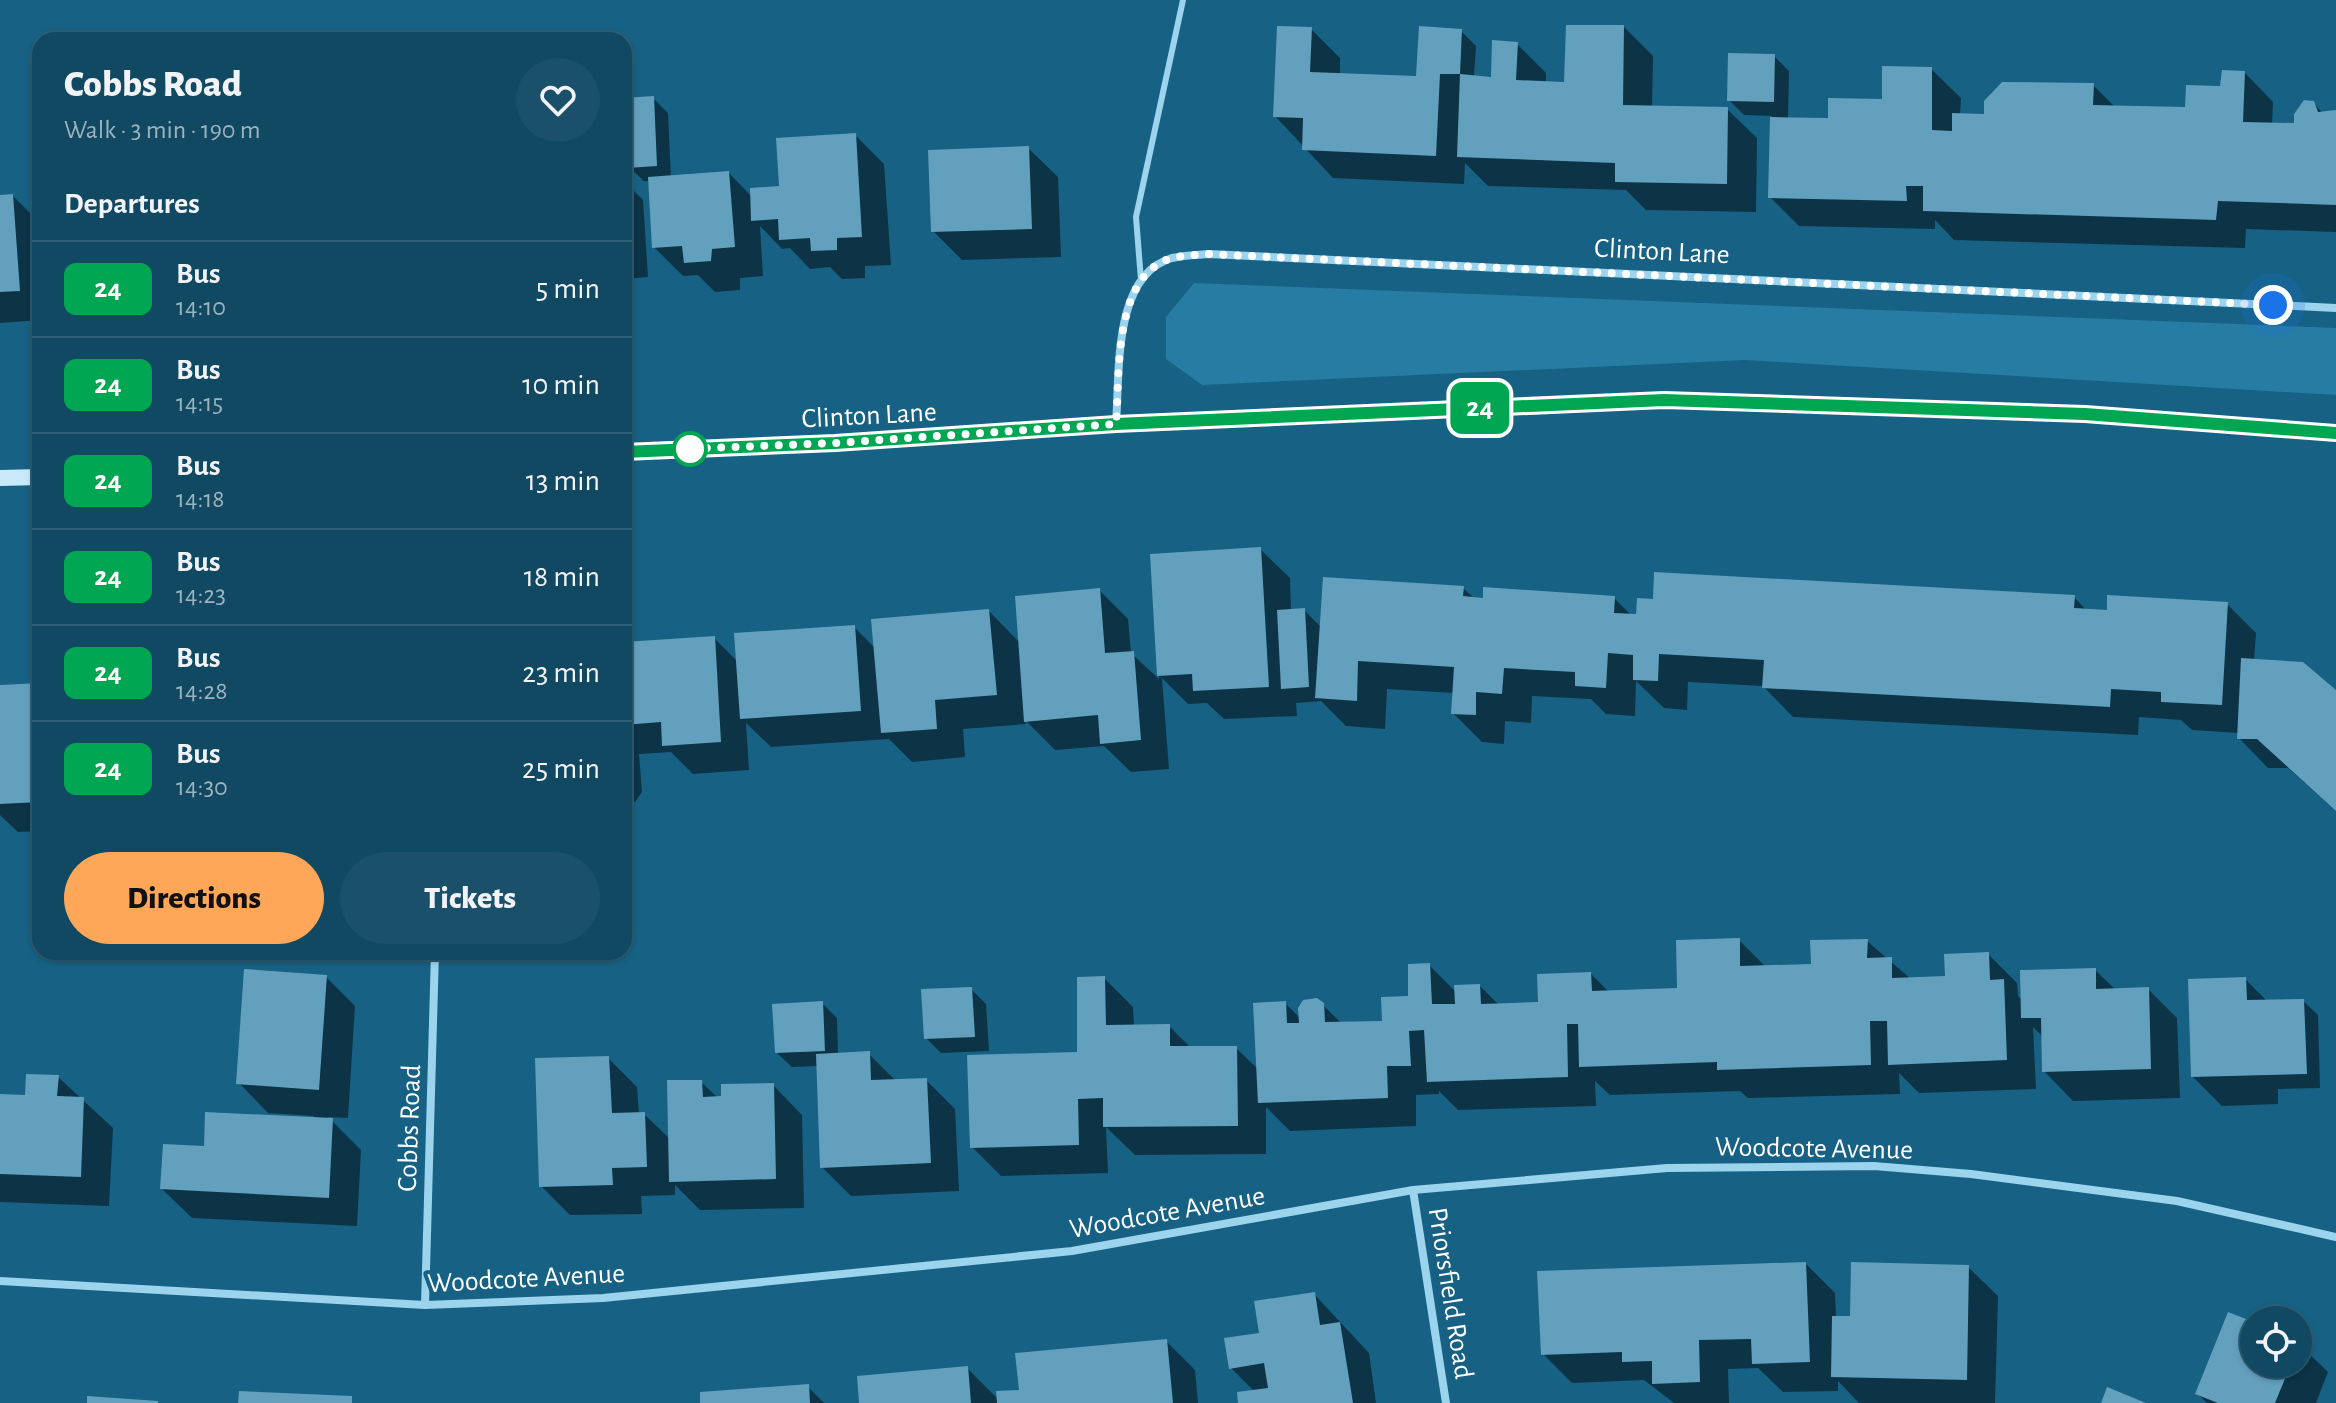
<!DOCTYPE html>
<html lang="en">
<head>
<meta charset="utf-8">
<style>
	:root { --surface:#114963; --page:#1a5069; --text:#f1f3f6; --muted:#9cb2be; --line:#306178; --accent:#ffa758 }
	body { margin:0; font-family:"Alegreya Sans",sans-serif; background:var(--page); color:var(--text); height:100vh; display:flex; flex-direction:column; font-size:30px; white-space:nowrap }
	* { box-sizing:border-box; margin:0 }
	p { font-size:26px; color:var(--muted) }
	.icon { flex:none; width:44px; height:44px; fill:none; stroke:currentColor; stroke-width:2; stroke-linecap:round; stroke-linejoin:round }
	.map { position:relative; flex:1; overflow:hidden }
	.side { position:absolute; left:32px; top:32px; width:600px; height:928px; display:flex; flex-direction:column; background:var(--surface); border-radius:24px; box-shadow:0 2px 6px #0004,0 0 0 2px var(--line) }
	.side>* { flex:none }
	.badge { padding:0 16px; border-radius:12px; font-size:28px; line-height:52px }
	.buttons { position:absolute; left:2240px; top:1306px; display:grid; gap:16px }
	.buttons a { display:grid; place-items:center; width:72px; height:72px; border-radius:50%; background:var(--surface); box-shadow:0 2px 6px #0004,0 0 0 2px var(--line); font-size:40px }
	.you { position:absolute; width:40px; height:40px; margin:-20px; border:6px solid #fff; border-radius:50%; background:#1a73e8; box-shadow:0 0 0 12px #1a73e833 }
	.map>.badge { position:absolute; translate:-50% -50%; box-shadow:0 0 0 4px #fff }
	h2 { padding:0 32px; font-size:30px; line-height:72px }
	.round { display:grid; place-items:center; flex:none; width:84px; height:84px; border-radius:42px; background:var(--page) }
	.overview { display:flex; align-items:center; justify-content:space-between; height:136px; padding:0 32px }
	h1 { font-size:38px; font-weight:800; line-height:60px }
	.primary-button { display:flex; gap:16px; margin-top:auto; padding:16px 32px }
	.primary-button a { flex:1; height:92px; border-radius:48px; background:var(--accent); color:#111; font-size:32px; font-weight:800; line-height:92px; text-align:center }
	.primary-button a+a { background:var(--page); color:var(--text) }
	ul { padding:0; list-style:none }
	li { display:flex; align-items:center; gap:24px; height:96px; padding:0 32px; border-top:2px solid var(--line) }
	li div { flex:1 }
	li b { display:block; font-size:30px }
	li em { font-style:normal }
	li .badge { min-width:88px; font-weight:700; text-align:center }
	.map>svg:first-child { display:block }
</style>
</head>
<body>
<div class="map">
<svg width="2336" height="1403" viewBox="0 0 2336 1403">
	<rect width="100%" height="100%" fill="#176184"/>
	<path fill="#267ca2" d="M1194,283L2336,328V395L1745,360L1202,385L1166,359V317Z"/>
	<path fill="#0007" d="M1624,27L1653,56L1652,107L1727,109L1757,138L1756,212L1646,210L1626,190L1488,186L1465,163L1464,184L1333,178L1275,116L1311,29L1340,58V75L1418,78L1461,31L1476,46L1474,77L1493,79L1517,44L1546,73V83L1566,84Z
		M1774,56L1789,71L1788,119L1830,120L1883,101L1931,69L1961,98L1960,115L1986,116L2093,85L2116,108L2187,109L2244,72L2273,102L2272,125L2296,126L2313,103L2323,113L2336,112V232L2246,229L2245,248L1954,240L1935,220V229L1799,226L1770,197L1772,116L1744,115L1729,100Z
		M653,98L668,113L671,178L729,173L752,197L781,188L855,135L884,164L891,265L865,266V278L842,279L830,267L810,269L790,248L782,249L760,226L763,276L740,278V290L715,292L698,275L683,276L654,247L650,181H644L629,167Z
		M1028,148L1058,177L1061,257L962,260L933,231Z
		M624,181L643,200L648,277L624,279Z
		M13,196L33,216L40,198V320L0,323V197Z
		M1260,549L1290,578L1291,611L1304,610L1322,628L1463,588L1475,599L1614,598L1632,616L2074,597L2087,611L2109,612L2227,604L2256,633L2254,661L2336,693V811L2288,768H2268L2239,738V733L2192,730L2181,720L2139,717L2138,735L1793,717L1763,686L1688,682L1687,710L1664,708L1636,681L1635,716L1606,714L1591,699L1532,696L1531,723L1505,721L1504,744L1482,742L1453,713L1454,693L1387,689L1385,729L1346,726L1321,701L1296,703L1297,716L1224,719L1207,703L1188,704L1162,678L1169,769L1131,772L1104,746L1055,750L1025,720L1026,724L963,729L965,757L912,762L889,739L771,747L746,723L749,770L693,774L671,752L639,754L642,792L635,802L624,804V644L714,638L738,662L854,627L876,649L989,611L1020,643L1099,590L1128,619L1131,653L1159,679L1152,556Z
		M40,686V831L18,832L0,815V687Z
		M1739,940L1767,968L1813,966L1867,941L1911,979L1947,978L1988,954L2017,983L2018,996L2023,1001L2095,970L2116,990L2148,989L2177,1018L2180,1098L2073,1101L2044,1071L2043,1037L2033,1027L2036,1089L1919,1093L1899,1073L1900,1094L1748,1098L1740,1091L1610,1095L1595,1081L1596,1106L1458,1110L1439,1091V1094L1416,1095V1126L1290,1131L1266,1107V1154L1135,1155L1106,1127L1108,1173L1001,1176L972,1147L1079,1054L1104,978L1133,1007L1134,1026H1169L1191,1048H1236L1259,1070L1285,1003L1301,1019L1323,1005L1342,1024L1384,1023L1410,998L1429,965L1457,993L1480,986L1499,1005L1540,1004L1591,974L1609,992L1679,990Z
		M326,977L355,1006L348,1118L328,1117L361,1150L357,1226L192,1218L162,1189L205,1148L313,1120L314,1116L268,1113L239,1083Z
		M2245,979L2268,1002L2303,1001L2318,1015L2320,1088L2278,1089V1104L2222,1106L2193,1077Z
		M971,989L986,1004L989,1051L941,1053L926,1038Z
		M822,1003L837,1018L838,1055L869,1054L896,1081L926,1080L955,1109L959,1191L851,1196L822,1167L818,1066L792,1067L777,1053Z
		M608,1058L637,1087L639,1114H644L670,1139L701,1082L718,1098L773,1085L802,1115L804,1208L700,1210L675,1185V1195L641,1196L642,1214L570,1215L541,1186Z
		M58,1077L113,1128L109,1206L0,1202V1096L27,1097Z
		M1806,1264L1835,1293L1836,1318H1852L1968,1267L1998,1296L1995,1403H1859L1838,1381V1391L1783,1392L1758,1368L1728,1369L1729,1403H1674L1644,1380L1572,1383L1543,1354Z
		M1314,1294L1369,1353L1376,1403H1240L1255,1392L1231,1368L1261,1335Z
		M2254,1324V1364H2298V1343L2328,1372L2316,1403H2207L2197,1393Z
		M1166,1341L1195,1370L1198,1403H861L967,1368L999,1400Z
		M808,1387L824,1403H702Z"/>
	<path fill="#63a0bd" d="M1566,25H1624L1623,105L1728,107L1727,184L1615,182V163L1457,157L1460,74L1491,77L1492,40L1518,42L1516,80L1564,82Z
		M1277,26L1312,27L1310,72L1416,76L1419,26L1462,29L1460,74H1440L1436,156L1302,150L1303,118L1273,117Z
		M1728,53L1775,54L1774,102L1727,101Z
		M1882,66L1932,67V130L1952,131V113L1984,114V101L2002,82L2094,83L2093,105L2185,107L2186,85L2220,86L2222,70L2245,71L2243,122L2294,123V114L2304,100L2314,101L2318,112L2336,110V205L2218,201L2216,220L1923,211V186H1906L1907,201L1768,198L1770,117L1828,118V98L1882,99Z
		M654,96L657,166L627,168L624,98Z
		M856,133L862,237L837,238V250L811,251L810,238L779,240L778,219L751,221L750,188L779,186L776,138Z
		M1029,146L1032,229L931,232L928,150Z
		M729,171L735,247L712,249L711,261L684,263L682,246L652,248L648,177Z
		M13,194L20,291L0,292V195Z
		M40,195V288L34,289L30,196Z
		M1261,547L1269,687L1193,691L1192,674L1157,676L1150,554Z
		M1654,572L2075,595L2074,608L2107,610V595L2228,602L2222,705L2161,702V692L2111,689L2110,707L1762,688L1764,660L1659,654L1658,681L1633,680V655L1608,653L1606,688L1575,686V672L1504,668L1502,694L1476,692V715L1451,714L1454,667L1358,661L1357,701L1315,698L1323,577L1464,586L1463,596L1483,598V587L1615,596L1614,613L1636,614L1637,598L1653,599Z
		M1100,588L1105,653L1134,651L1141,740L1100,744L1098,715L1024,722L1015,596Z
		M1305,608L1309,687L1281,689L1277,610Z
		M989,609L997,695L935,700L937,729L881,733L871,619Z
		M855,625L861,711L740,719L734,633Z
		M715,636L721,742L662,746L661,722L624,725V642Z
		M2241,658L2303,662L2336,690V811L2257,739H2237Z
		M40,683V802L0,804V685Z
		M1740,938V966L1811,964L1810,940L1868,939L1867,958L1892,957V978L1945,976L1944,954L1989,952L1990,980L2004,979L2007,1060L1888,1065L1887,1021H1870L1871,1065L1717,1070V1062L1579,1067L1578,1024H1567L1568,1077L1427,1082L1424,1030L1409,1031L1411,1066H1387L1388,1098L1258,1103L1253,1003L1286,1001L1287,1023H1299L1298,1008L1303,1000L1317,998L1324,1003L1325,1022L1382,1021L1381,997L1408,996V964L1430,963L1432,1004H1455L1454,985L1480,984L1481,1004L1538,1002L1537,974L1591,972L1592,991L1677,988L1676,940Z
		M2096,968V989L2149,987L2151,1069L2042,1072L2041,1018H2021L2020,970Z
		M244,969L327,975L319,1090L236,1084Z
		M1105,976L1106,1025L1170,1024V1046H1237L1238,1126L1103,1127V1098L1078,1099L1079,1145L970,1148L967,1055L1077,1052V977Z
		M2246,977L2247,1000L2304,999L2307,1074L2191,1077L2188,979Z
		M972,987L975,1037L924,1039L921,989Z
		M823,1001L825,1051L775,1053L772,1004Z
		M870,1051L871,1080L927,1078L931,1163L820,1168L816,1054Z
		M609,1056L612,1113L645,1112L647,1167L612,1168L613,1185L539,1187L535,1058Z
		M26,1074L59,1075L57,1096L84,1097L81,1177L0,1174V1094L25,1095Z
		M667,1080H702L703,1097L721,1096V1084L774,1083L776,1179L669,1182Z
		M205,1112L333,1118L329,1198L160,1189L163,1144L204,1146Z
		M1806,1262L1810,1362L1752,1364L1751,1339L1699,1340L1700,1382L1652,1384V1361L1622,1362V1352L1541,1355L1537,1271Z
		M1851,1262L1969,1265L1967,1380L1831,1377L1832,1316H1850Z
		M1315,1292L1320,1325L1340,1322L1353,1403H1238L1237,1392L1268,1388L1264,1363L1229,1369L1224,1338L1259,1333L1254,1301Z
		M2228,1312L2254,1322V1364H2291L2275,1403H2218L2195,1394Z
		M1167,1339L1173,1403H997L996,1391L1019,1390L1015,1353Z
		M968,1366L971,1403H859L857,1376Z
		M809,1384L810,1403H700V1392Z
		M2107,1387L2146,1403H2101Z
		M239,1391L352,1396V1403H238Z
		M87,1396L158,1401V1403H87Z"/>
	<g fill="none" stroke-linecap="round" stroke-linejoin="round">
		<path stroke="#9cd4ed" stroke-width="6" d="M1141,280L1136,217L1183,0"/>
		<path stroke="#9cd4ed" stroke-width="8" d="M1116,423C1120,375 1112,275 1172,258C1184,255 1197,255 1209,254L2336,308
			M1413,1190L1446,1403
			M0,1281L425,1305L603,1298L1072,1251L1413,1190L1667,1168L1874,1166L1971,1174L2177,1201L2336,1237
			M425,1305L435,952"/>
		<path stroke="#c9e9f9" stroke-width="16" d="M624,452L835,443L1116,424L1664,400L2085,414L2336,433
			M0,478L40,477"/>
	</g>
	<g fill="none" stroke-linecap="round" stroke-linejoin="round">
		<g stroke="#fff" stroke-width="18">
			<path id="line" d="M624,452L835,443L1116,424L1664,400L2085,414L2336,433"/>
		</g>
		<use href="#line" stroke="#00a651" stroke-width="12"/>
		<path stroke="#fff" stroke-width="8" stroke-dasharray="0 14.4" d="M690,449H684L835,443L1116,424C1120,376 1112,275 1172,258C1184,255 1197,255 1209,254L2273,305"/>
	</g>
	<circle fill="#fff" stroke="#00a651" stroke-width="4" cx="690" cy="449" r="16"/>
	<g text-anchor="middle" stroke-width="8" stroke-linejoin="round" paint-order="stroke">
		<g font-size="28" fill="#fff" stroke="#176184">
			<text transform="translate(1662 250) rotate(3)" y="10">Clinton Lane</text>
			<text transform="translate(869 414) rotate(-3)" y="10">Clinton Lane</text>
			<text transform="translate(408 1128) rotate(-88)" y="10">Cobbs Road</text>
			<text transform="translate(1814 1147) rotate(1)" y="10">Woodcote Avenue</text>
			<text transform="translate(1167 1211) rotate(-10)" y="10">Woodcote Avenue</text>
			<text transform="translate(526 1277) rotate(-3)" y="10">Woodcote Avenue</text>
			<text transform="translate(1452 1293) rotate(81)" y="10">Priorsfield Road</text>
		</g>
	</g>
</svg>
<div class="buttons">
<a><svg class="icon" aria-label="locate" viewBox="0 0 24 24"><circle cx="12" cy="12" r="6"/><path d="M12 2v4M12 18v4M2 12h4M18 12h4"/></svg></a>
</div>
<div class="you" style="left:2273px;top:305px"></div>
<b class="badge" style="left:1480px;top:408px;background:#00a651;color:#fff">24</b>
<section class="side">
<div class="overview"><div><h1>Cobbs Road</h1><p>Walk · 3 min · 190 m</p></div><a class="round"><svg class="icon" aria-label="heart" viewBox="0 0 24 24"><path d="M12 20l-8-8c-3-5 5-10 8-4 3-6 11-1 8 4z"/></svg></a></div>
<h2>Departures</h2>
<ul>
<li><span class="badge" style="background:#00a651;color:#fff">24</span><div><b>Bus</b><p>14:10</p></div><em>5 min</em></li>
<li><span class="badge" style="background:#00a651;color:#fff">24</span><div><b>Bus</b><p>14:15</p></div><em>10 min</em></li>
<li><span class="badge" style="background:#00a651;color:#fff">24</span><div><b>Bus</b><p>14:18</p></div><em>13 min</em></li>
<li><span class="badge" style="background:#00a651;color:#fff">24</span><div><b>Bus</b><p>14:23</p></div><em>18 min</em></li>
<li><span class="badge" style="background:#00a651;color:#fff">24</span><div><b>Bus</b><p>14:28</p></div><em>23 min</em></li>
<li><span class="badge" style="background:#00a651;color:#fff">24</span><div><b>Bus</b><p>14:30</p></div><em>25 min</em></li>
</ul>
<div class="primary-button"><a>Directions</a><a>Tickets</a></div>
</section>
</div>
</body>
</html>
